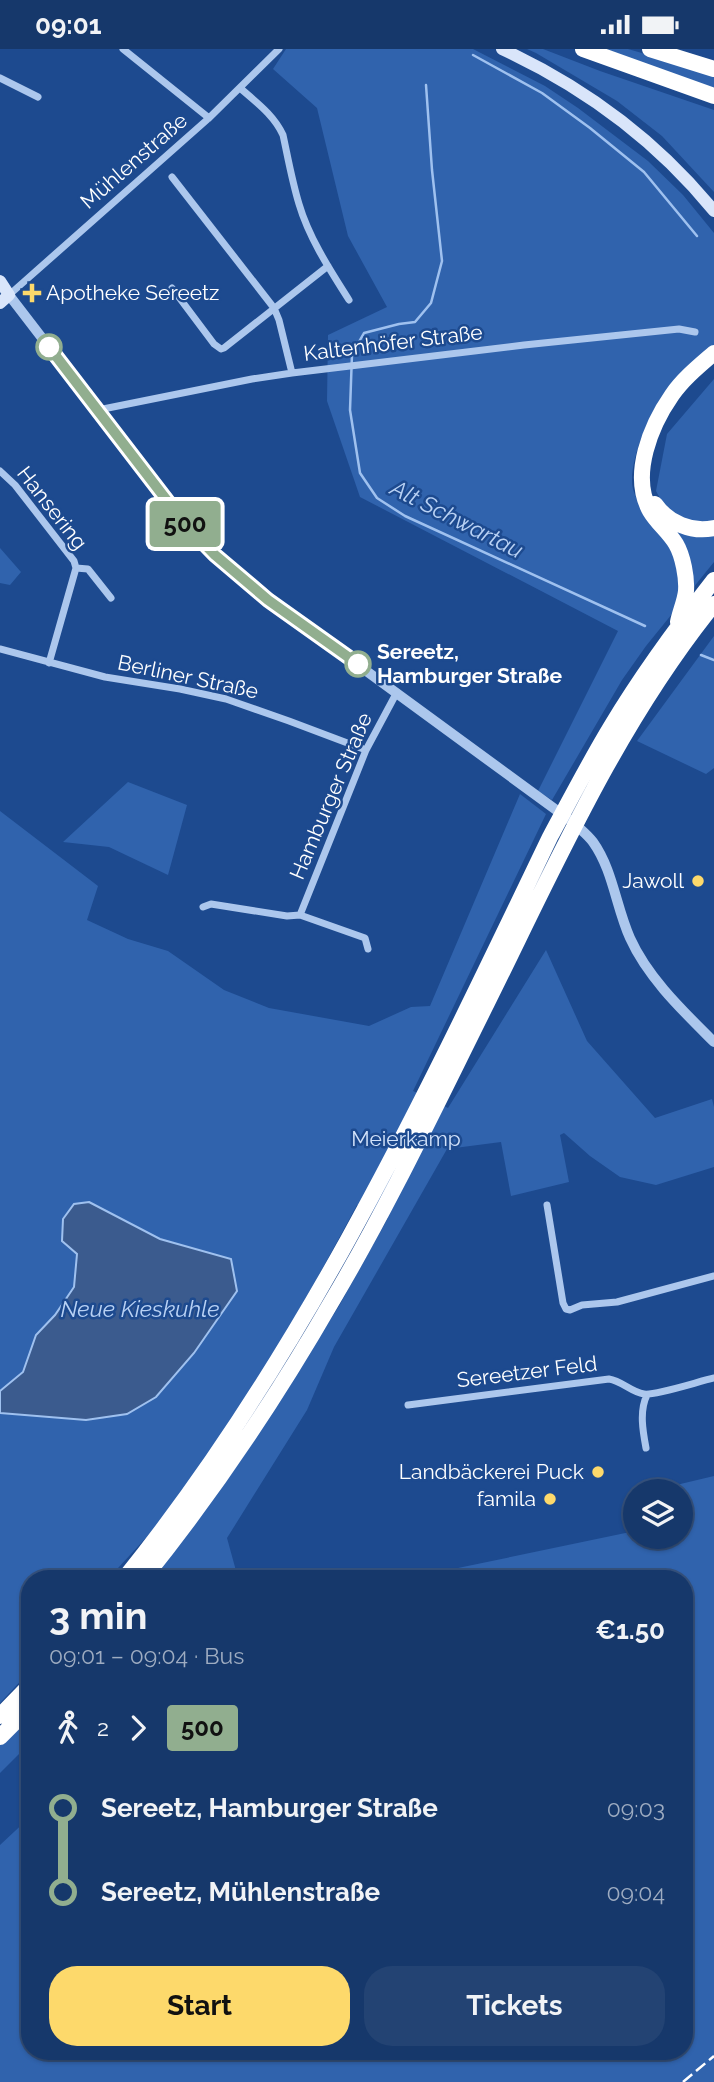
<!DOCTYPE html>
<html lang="en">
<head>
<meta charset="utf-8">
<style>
	:root { --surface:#16386b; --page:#234373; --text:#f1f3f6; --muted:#9eacc1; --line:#35527e; --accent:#fdd96b }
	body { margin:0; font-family:Raleway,sans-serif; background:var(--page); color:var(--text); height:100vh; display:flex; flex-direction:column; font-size:26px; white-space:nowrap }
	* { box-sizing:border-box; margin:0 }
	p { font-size:23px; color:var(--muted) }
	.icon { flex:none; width:38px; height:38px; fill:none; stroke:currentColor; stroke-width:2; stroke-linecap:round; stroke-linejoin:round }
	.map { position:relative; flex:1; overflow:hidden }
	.panel { position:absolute; left:21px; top:1521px; width:672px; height:490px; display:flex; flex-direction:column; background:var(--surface); border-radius:28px; box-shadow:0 2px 5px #0004,0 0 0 2px var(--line) }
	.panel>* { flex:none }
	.badge { padding:0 14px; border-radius:5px; font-size:24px; line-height:46px }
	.buttons { position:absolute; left:623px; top:1430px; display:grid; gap:14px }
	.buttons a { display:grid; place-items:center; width:70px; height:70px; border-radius:50%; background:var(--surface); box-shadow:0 2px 5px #0004,0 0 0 2px var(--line); font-size:35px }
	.map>.badge { position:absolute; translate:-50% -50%; box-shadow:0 0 0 4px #fff }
	.legs { display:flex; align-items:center; gap:10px; height:77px; padding:0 28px; font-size:23px }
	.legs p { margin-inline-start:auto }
	.head { display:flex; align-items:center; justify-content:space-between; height:119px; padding:0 28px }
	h1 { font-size:38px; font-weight:700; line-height:52px }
	.button { display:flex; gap:14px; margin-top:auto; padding:14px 28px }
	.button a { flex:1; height:80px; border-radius:28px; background:var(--accent); color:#111; font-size:28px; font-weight:700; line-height:80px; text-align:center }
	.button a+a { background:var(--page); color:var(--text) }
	ul { padding:0 28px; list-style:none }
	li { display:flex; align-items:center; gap:24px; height:84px; font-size:26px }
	li i { display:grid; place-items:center; width:10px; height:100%; margin:0 9px; background:currentColor }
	li i::after { content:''; width:18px; height:18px; margin:-9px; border:5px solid; border-radius:50%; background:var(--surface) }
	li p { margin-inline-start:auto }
	li:first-child i { background:linear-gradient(#0000 50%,currentColor 0) }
	li:last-child i { background:linear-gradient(currentColor 50%,#0000 0) }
	.status { display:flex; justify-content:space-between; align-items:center; height:49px; padding:0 35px; background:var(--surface); direction:ltr }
	.status svg { height:19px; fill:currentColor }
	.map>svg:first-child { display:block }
</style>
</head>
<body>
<div class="status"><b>09:01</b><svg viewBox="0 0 49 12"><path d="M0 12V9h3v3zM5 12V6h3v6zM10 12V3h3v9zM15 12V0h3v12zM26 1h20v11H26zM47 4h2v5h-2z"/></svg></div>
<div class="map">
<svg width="714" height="2033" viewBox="0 0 714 2033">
	<rect width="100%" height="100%" fill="#1d4a8f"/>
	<path fill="#3063ad" d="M286,0H473L545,37L578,59L648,112L683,146L714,184V299C699,309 676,329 665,343C650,362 627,416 633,440C635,448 641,457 645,465L664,457L656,442L667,385L714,330V513L646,597L622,631L552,751L538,742L618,582L360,448L327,352L328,286L387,258L348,187L317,59L273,20Z
		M527,0H543L600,22L714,61V143L662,87L617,52L536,4Z
		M606,0H628L714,25V41Z
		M0,499L21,523L10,536L0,534Z
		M714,587V719L706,725L637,692Z
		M128,733L187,756L168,826L109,798L63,793Z
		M520,745L546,765L413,1042L448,1059L546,901L587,992L655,1069L712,1050L714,1058V1118L656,1136L620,1128L590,1107L564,1084L560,1086L569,1133L511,1147L501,1093L447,1100L334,1298L307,1361L227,1489L238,1529H152L270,1365L339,1257L388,1169L357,1156C305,1253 250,1350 186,1440C163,1472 135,1500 109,1529L30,1530V1622L0,1654V1364L86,1371L127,1365L156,1347L194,1304L237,1242L231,1210L160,1190L89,1153L77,1205L74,1238L55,1266L36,1286L23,1324L0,1342V762L98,837L87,871L128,890L168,902L224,941L269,959L369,977L411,958L430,957Z
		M714,1427V2033H0V1796L30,1768V2002H684V1530L382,1529L458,1519L635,1482V1488H681V1442H651Z
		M30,1668V1694L0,1724V1696Z"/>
	<path fill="#3b5b8e" stroke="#9fc1ef" stroke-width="2" d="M89,1153L160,1190L231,1210L237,1242L194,1304L156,1348L127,1365L86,1371L0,1364V1342L23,1323L36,1286L55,1266L74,1238L77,1205L62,1192L63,1170L74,1155Z"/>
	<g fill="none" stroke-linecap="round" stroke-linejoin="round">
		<path stroke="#9fc1ef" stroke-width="2.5" d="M473,6L542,44L590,79L644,123L697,187
			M426,36L432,121L442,212L431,254L415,273L399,275L364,284L352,305L350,361L360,424L377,449L405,467L645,577
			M701,606L714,611"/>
		<path stroke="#acc7ed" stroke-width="7" d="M123,0L209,69
			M0,29L38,48
			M240,39C256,53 274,66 283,86C288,109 292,132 299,155C309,189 330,221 349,251
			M172,128L274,259L279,271L292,324
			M172,239L214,295L221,300L224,299L328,217
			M9,246L209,69L279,0
			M98,361L252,330L292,324L524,296L679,280L695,283
			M0,422L15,436L74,512L76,519L49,614
			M76,519L88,520L111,549
			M0,600L105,628L180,640L226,650L289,672L366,701
			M203,858L211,855L287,867L300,866L365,889L368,900
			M300,866L366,701L397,643
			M547,1156L563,1254L566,1260L570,1261L582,1256L617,1253L714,1227
			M408,1356L609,1330C622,1332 631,1343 644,1345C654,1347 700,1332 714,1329
			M646,1399C643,1383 639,1362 647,1346"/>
		<path stroke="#acc7ed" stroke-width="10" d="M9,246L185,475L215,506L268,550L574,774C580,780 588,786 593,793C613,821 616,858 630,889C648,929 683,962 714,993"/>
		<path stroke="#d9e5fa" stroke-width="12" d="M502,0C584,38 657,92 714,162
			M0,232L9,246L0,254"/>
		<path stroke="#fff" stroke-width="16" d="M583,0L714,47
			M650,0L714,20
			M655,455C668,474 692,484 714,479
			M678,573C680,563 685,552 686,542C687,529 683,507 676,495C669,483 657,474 650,462C630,426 651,376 672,346C683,330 699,317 714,304
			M124,1530C305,1306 426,1046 550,788C570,751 590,712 612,676C642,626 678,577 714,531
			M143,1530C214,1442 276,1349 332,1252C389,1156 437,1054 487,954C555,817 617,675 714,555
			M0,1667L30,1636
			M0,1688L30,1658"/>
		<path stroke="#fff" stroke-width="2.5" stroke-dasharray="12 5" stroke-linecap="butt" d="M683,2033L714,2007"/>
	</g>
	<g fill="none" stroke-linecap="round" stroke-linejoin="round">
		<g stroke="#fff" stroke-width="16">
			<path id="line-1" d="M49,298L185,475L215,506L268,551L358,615"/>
		</g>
		<use href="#line-1" stroke="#91ae8f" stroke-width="10"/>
	</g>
	<g fill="#fdd96b" stroke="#1d4a8f" stroke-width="2.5">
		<path d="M28.5 233.5h7v7h7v7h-7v7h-7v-7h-7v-7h7z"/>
		<circle cx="698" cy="832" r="7"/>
		<circle cx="598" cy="1423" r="7"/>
		<circle cx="550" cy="1450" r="7"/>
	</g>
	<g fill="#fff" stroke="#91ae8f" stroke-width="3.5">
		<circle cx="49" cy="298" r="12"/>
		<circle cx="358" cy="615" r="12"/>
	</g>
	<g text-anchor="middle" stroke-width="5" stroke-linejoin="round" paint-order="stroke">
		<g font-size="21" fill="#fff" stroke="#1d4a8f">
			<text transform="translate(134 112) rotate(-41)" y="7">Mühlenstraße</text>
			<text transform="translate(393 294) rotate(-7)" y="7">Kaltenhöfer Straße</text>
			<text transform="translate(52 459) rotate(52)" y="7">Hansering</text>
			<text transform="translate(188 628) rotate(12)" y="7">Berliner Straße</text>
			<text transform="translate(331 747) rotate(-67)" y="7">Hamburger Straße</text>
			<text transform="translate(527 1323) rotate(-7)" y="7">Sereetzer Feld</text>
		</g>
		<g font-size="21" fill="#fff" stroke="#1d4a8f" text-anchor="end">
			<text x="46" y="251" text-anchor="start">Apotheke Sereetz</text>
			<text x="684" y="839">Jawoll</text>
			<text x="584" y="1430">Landbäckerei Puck</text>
			<text x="536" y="1457">famila</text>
		</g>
		<g font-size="21" font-weight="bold" fill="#fff" stroke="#1d4a8f" text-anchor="start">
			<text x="377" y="610">Sereetz,<tspan x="377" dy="24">Hamburger Straße</tspan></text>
		</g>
		<g font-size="21" fill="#d2e2fa" stroke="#1d4a8f">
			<text x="406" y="1097">Meierkamp</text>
		</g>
		<g font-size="23" font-style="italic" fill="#b8d1f4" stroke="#1d4a8f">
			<text transform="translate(457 470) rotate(27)" y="8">Alt Schwartau</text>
			<text x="140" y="1268">Neue Kieskuhle</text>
		</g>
	</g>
</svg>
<div class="buttons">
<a><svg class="icon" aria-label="layers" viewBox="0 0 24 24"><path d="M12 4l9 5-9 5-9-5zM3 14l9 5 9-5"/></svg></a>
</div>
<b class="badge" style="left:185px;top:475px;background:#91ae8f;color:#111">500</b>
<section class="panel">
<div class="head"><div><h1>3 min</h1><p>09:01 – 09:04 · Bus</p></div><b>€1.50</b></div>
<div class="legs"><svg class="icon" aria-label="walk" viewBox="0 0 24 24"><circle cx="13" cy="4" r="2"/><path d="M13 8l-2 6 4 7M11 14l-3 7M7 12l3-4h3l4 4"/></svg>2<svg class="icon" aria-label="forward" viewBox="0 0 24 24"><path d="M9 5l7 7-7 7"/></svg><b class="badge" style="background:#91ae8f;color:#111">500</b></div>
<ul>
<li><i style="color:#91ae8f"></i><b>Sereetz, Hamburger Straße</b><p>09:03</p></li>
<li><i style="color:#91ae8f"></i><b>Sereetz, Mühlenstraße</b><p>09:04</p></li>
</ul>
<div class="button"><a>Start</a><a>Tickets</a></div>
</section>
</div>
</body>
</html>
